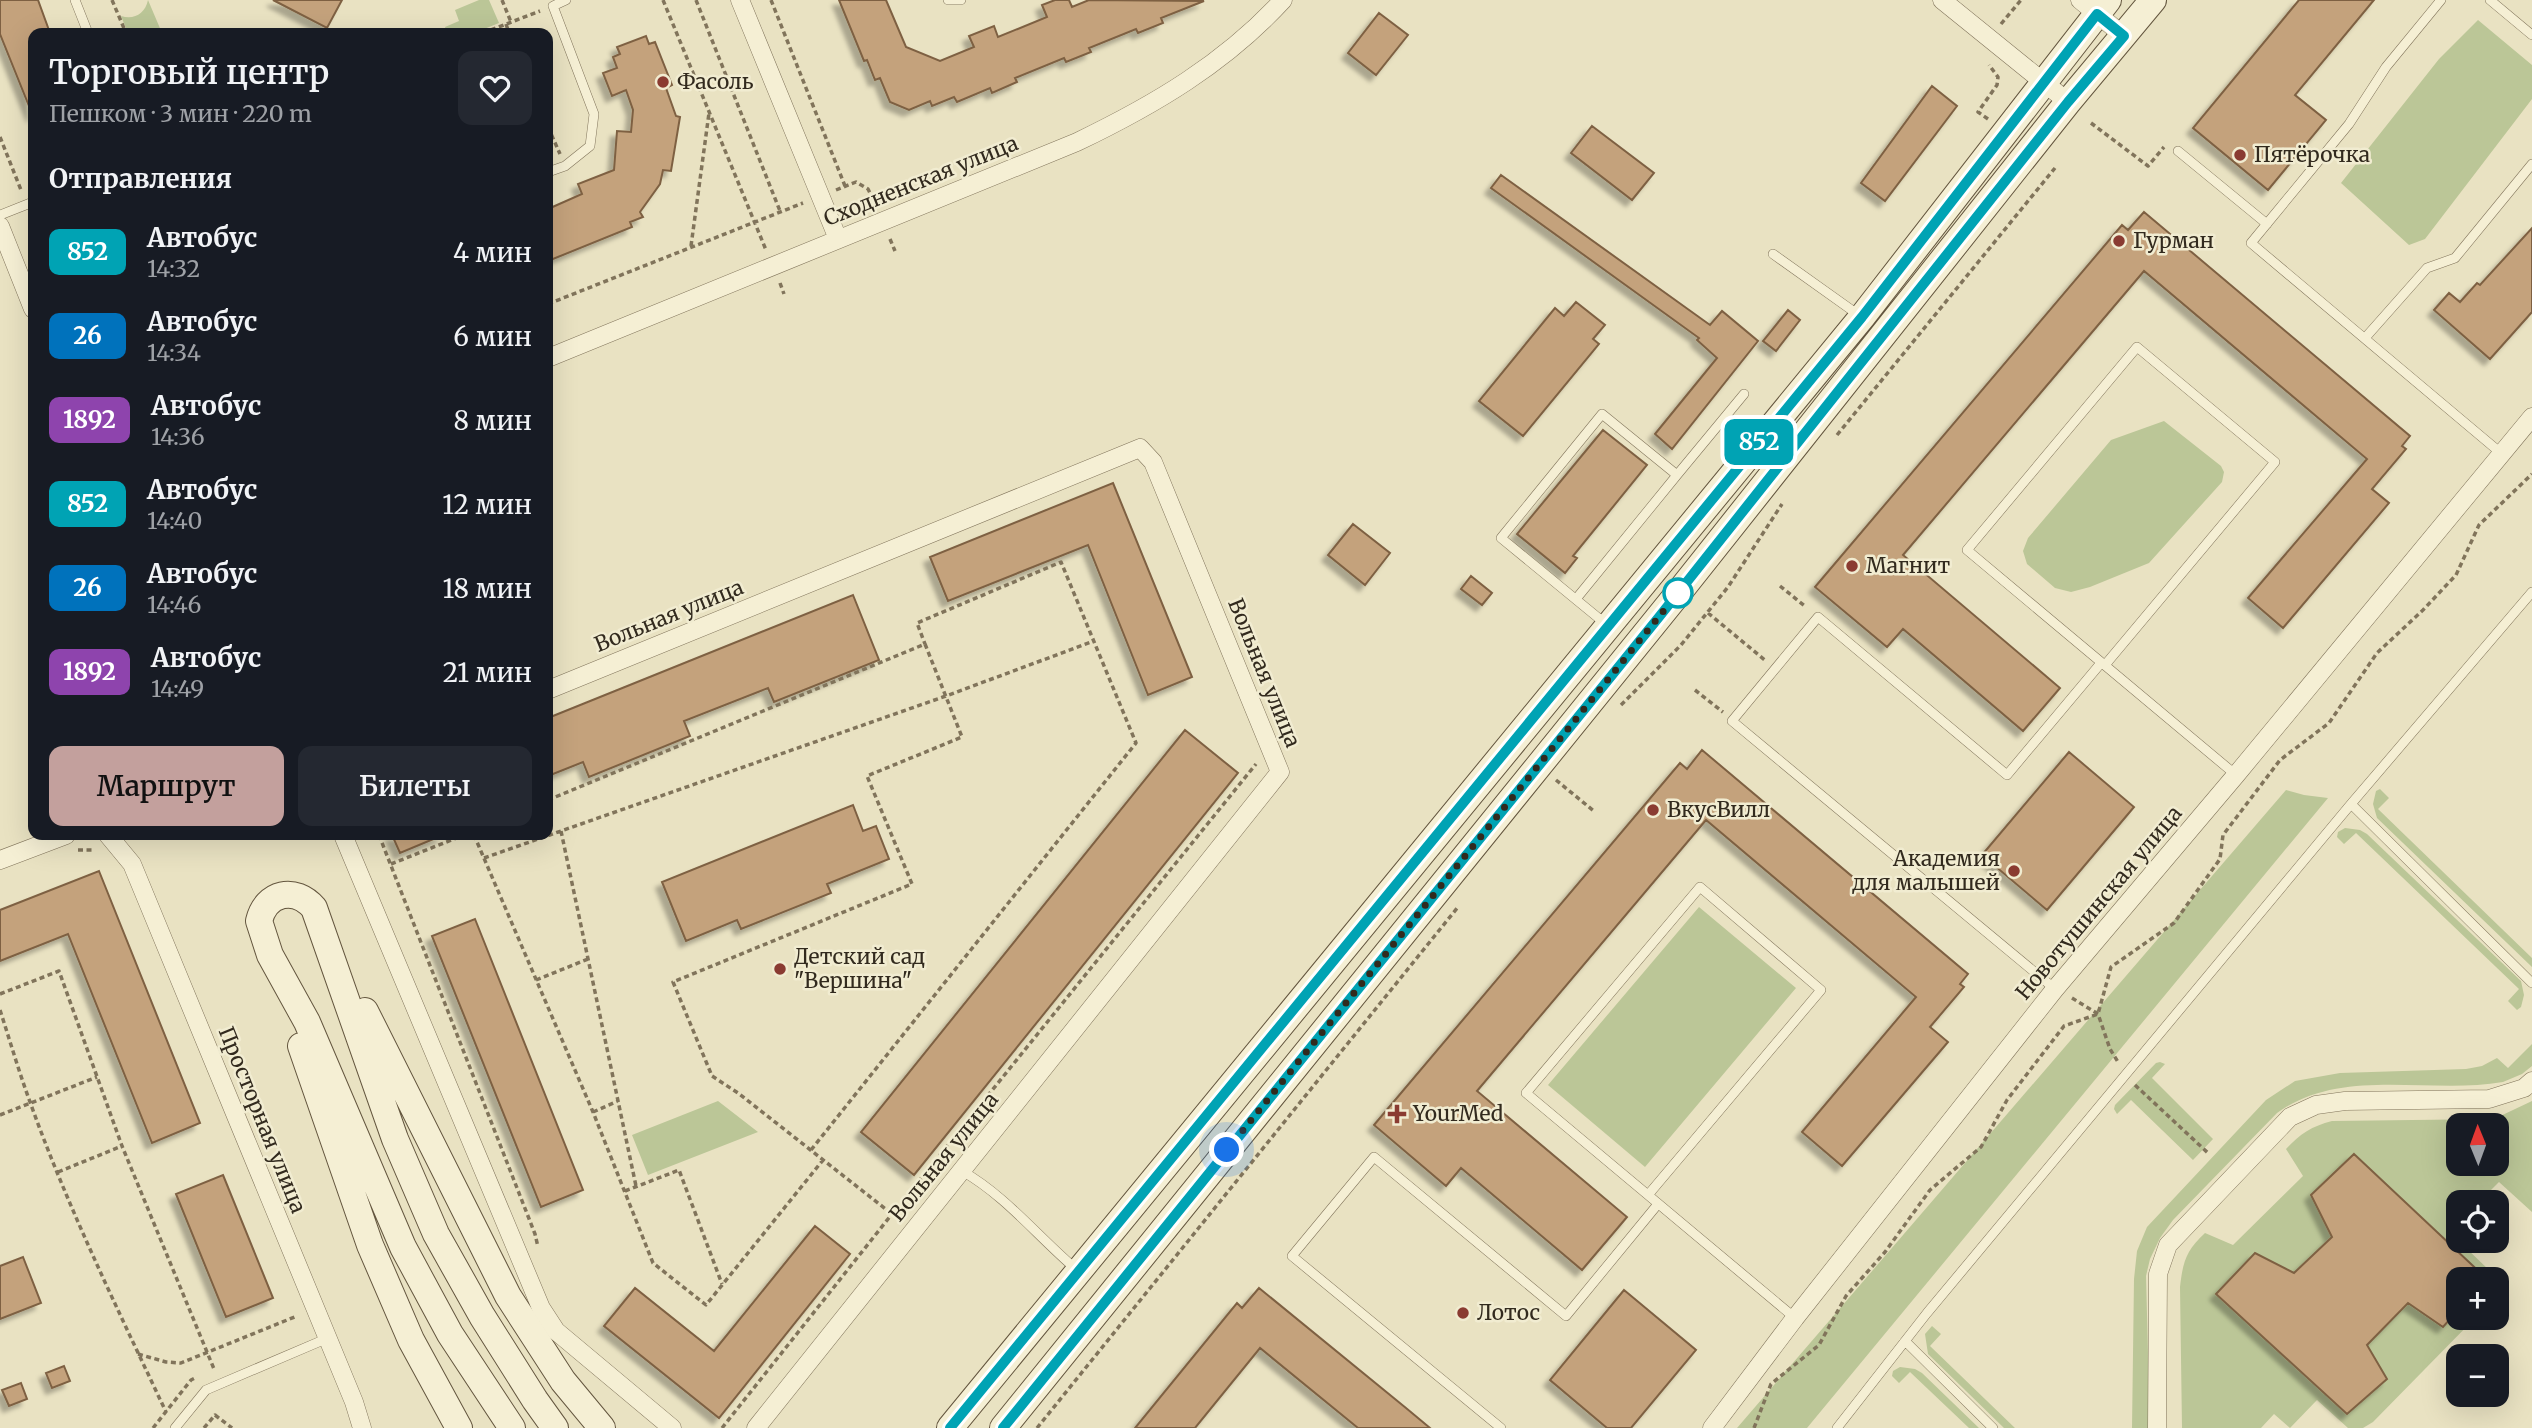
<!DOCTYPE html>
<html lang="ru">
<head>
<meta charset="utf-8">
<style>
	:root { --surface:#171b24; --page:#242831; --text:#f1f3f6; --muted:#9ea1a6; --accent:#c3a09d }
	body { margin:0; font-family:Merriweather,serif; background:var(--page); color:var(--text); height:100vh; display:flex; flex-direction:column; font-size:26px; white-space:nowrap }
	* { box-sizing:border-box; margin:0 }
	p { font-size:23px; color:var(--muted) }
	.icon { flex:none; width:38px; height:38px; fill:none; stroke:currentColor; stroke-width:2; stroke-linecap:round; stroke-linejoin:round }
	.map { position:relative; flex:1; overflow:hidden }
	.drawer { position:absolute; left:28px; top:28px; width:525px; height:812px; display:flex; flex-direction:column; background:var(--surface); border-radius:14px; box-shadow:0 7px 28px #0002 }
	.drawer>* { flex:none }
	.badge { padding:0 14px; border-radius:10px; font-size:24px; line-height:46px }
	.needle { width:46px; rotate:359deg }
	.fabs { position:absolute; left:2446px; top:1113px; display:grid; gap:14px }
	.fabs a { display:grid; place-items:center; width:63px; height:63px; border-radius:14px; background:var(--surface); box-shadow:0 7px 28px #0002; font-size:35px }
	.you { position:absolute; width:35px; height:35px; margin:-18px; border:5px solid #fff; border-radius:50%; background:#1a73e8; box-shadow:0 0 0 10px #1a73e833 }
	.map>.badge { position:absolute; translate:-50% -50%; box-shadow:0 0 0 4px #fff }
	h2 { padding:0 21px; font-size:26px; line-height:63px }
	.round { display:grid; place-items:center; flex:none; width:74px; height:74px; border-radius:14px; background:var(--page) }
	.head { display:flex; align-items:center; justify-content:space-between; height:119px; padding:0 21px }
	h1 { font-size:33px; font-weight:600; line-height:52px }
	.primary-button { display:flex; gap:14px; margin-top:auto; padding:14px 21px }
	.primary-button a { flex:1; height:80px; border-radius:14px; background:var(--accent); color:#111; font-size:28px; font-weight:600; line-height:80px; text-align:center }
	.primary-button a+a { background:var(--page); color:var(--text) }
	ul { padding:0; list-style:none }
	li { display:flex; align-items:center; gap:21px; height:84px; padding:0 21px }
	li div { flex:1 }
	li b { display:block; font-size:26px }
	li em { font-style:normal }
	li .badge { min-width:77px; font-weight:700; text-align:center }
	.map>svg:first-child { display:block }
</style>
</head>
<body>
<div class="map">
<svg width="2532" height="1428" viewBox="0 0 2532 1428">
	<defs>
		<filter id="shadow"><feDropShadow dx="-6" dy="6" stdDeviation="2" flood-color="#0004"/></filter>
	</defs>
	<rect width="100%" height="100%" fill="#e9e2c2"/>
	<path fill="#bbc697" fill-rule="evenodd" d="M148,0L162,33H128L121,16C134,20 145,14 148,0Z
		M479,0H489L499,23L474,33H447L445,27L459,21L455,10Z
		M2478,20L2532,65V99L2425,239L2409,245L2341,183L2439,59Z
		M2164,421L2221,466L2224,472L2222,482L2149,563L2090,587L2071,592L2055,588L2027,564L2023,551L2028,538L2111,440Z
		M2380,789L2389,798L2378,809L2532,958V967L2377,818L2373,804L2376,791Z
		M2286,790L2304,795L2328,798L1807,1428H1737Z
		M2345,828L2360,830L2367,834L2521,981L2524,995L2521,1007L2517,1010L2508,1001L2519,989L2356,833L2344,844L2337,837L2338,832Z
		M1699,907L1796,988L1645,1167L1548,1085Z
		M2532,1044V1066L2522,1074L2503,1082C2429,1095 2342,1066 2277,1113L2173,1220L2160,1238L2150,1259L2146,1276L2150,1428H2132L2134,1279L2137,1251L2147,1227L2266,1100L2295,1081L2340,1073L2466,1069L2482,1066L2497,1058L2508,1068Z
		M2160,1062L2165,1064L2152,1078L2213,1139L2193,1160L2131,1100L2117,1114L2114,1109L2115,1105L2156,1063Z
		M718,1101L758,1132L648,1175L632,1135Z
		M2532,1101V1212L2499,1182L2479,1202H2459V1241H2471L2465,1247L2490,1271L2493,1279H2459V1318H2475L2373,1422L2363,1428H2348L2317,1400L2290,1428L2274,1414L2261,1428H2182L2180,1287C2183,1261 2186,1251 2205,1233L2233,1245L2303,1176L2286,1149C2300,1134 2312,1126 2332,1121L2494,1119ZM2459,1125H2497V1164H2459Z
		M1932,1326L1941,1334L1930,1346L2015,1428H2004L1928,1354L1925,1334Z
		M1900,1367L1915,1369L1922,1373L1979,1428H1969L1910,1372L1899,1383L1892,1376L1893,1371Z"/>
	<path fill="#c4a27b" stroke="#7e6143" stroke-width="2" filter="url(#shadow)" d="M0,0H38L50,33H33V116L0,34Z
		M273,0H342L327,28Z
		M839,0H886L906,47L940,61L974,47L969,36L994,26L998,37L1047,17L1042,5L1055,0H1069L1072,7L1089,0L1204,1L1161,18L1163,23L1138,33L1136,29L1089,48L1091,52L1066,62L1064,58L1015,78L1017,82L992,93L990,88L957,102L954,97L932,106L930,101L909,110L890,102L880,78L875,80L867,60L864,61Z
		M2299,0H2374L2295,95L2326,120L2268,190L2193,128Z
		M1379,13L1408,35L1376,75L1348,53Z
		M646,36L649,44L655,42L672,85L666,88L676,116L680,117L671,171L663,170L660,184L640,212L643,217L630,222L632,227L548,261V209L582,194L578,184L614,170L617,131L631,132L633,110L626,90L612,96L603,73L617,68L613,57L620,54L617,47Z
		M1932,86L1957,106L1885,201L1861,183Z
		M1592,126L1654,173L1632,200L1571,153Z
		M1501,175L1710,325L1722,311L1758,341L1672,449L1655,434L1717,358L1697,340L1699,338L1491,188Z
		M2144,212L2410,436L2402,446L2406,449L2372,489L2389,503L2283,628L2248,598L2367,459L2144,271L1903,555L2060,688L2023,731L1903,629L1887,647L1815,587L2122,225L2128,230Z
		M2532,228V312L2490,359L2434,310L2449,293L2460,302L2477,283L2480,285Z
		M1576,302L1605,325L1593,339L1599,344L1523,436L1479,401L1555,308L1564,316Z
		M1788,310L1800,320L1776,351L1763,341Z
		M1603,430L1647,465L1573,556L1577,558L1565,573L1517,534Z
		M1113,483L1192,677L1148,695L1088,545L948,601L930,557Z
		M1353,524L1390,553L1365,585L1328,555Z
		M1471,576L1492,593L1482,605L1461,589Z
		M853,595L879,660L774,702L768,688L684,721L690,736L589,777L583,762L548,776V718Z
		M1185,730L1238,773L914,1175L861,1132Z
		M1702,750L1968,974L1960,984L1964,987L1930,1027L1948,1042L1842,1166L1802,1132L1916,997L1706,820L1477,1091L1627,1217L1582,1270L1461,1168L1446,1186L1374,1125L1680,763L1687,769Z
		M2069,752L2134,807L2047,910L1982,855Z
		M853,805L863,831L876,826L889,859L827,884L831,893L741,929L737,920L686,941L662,882Z
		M392,835H443L400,853Z
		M99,871L200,1123L152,1143L68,934L0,961V910Z
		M475,919L583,1190L541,1207L432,936Z
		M2354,1154L2487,1279H2459V1309L2443,1327L2408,1303L2367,1345L2387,1379L2347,1414L2216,1294L2255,1253L2294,1273L2332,1237L2311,1195Z
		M223,1175L273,1298L226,1317L176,1194Z
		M815,1226L850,1254L719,1418L604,1326L635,1288L714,1351Z
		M23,1257L41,1303L0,1319V1266Z
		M1259,1288L1406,1408L1430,1428H1358L1260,1348L1195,1428H1135L1237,1303L1242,1308Z
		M1624,1290L1696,1350L1631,1428H1607L1550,1380Z
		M64,1366L70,1381L52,1388L46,1373Z
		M21,1383L27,1399L9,1406L2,1390Z"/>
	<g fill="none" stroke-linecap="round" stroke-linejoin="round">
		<g stroke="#81745b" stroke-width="10">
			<path id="lane" d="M75,0L88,33
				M948,0H961
				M2441,0L2386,67L2349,124L2251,243L2502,454
				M2490,0L2532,35
				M2178,151L2267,224
				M548,172L565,166L590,146L594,114L553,6L566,0
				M0,215L33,202
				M1773,254L1860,316
				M2365,338L2427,268L2455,258L2532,164
				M1576,599L1677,475
				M1607,625L1501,538L1602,414L1677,475L1744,394
				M2105,665L2275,462L2137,347L1967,550L2236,775
				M2351,804L2532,983
				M2055,989L1732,721L1818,617L2007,775L2101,663
				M962,1171C1006,1196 1038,1237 1077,1270
				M1648,1195L1821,990L1700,887L1526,1093L1795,1318
				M1905,1341L1993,1428
				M175,1428L206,1390L328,1338
				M1501,1428L1292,1256L1374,1157L1566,1316L1658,1204
				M1837,1428L1927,1313L2351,804L2532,592"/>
		</g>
		<g stroke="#81745b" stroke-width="19">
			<path id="street" d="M740,0L838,239
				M1942,0L2068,102
				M2080,0L2124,36
				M0,226L33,309
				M548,358L1077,142C1154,105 1224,64 1283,0
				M548,690L1140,448L1153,462L1280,772L756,1428
				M108,835L132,864L354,1402L362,1428
				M343,835L541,1308L556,1331L672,1428
				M0,860L66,835
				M1712,1428L1795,1318L2055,989L2236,775L2532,417
				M2157,1428L2158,1274L2168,1245L2290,1117L2316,1105L2345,1101L2489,1099L2524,1088L2532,1081"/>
		</g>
		<g stroke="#63553e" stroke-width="28">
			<path id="secondary" d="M365,1011L508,1296L563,1381L602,1428
				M301,1046L370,1245L411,1340L459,1428
				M512,1428L450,1334L403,1247L307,1022L270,955L259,921C266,892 295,886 314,908L395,1139L436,1234L482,1316L535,1400L555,1428
				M950,1428L1862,317L2108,0
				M1003,1428L1676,596L2068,102L2153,0"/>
		</g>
		<path stroke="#81745b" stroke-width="3.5" stroke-dasharray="5 3.5" stroke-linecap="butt" d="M112,0L126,33
			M502,0L511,22
			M663,0L766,250
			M696,0L780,211
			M771,0L845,186
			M506,24L509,33
			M2001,24L2021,0
			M483,33L540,11
			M1988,119L1978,112L1997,85L1998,77L1989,65
			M2091,123L2148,166L2164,147
			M548,127L560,154
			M0,137L21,190
			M836,190L856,182L868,189L875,203
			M890,239L895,251
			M691,246L709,113
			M780,283L784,294
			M548,304L803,203
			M1837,435L2055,168
			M1780,586L1806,607
			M1708,613L1766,661
			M1695,690L1723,712
			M1621,705L1681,645L1728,587L1782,504
			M1556,780L1595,812
			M548,800L925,644L962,737L867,776L912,884L673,982L712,1076L738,1093L892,1214
			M561,831L636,1186
			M379,835L535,1234L538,1247
			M474,835L593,1112L653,1263L706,1305L823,1160
			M78,850H94
			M484,858L946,696L1094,641
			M391,864L464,835
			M536,980L588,959
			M0,994L59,971L122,1146L214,1369
			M2072,998L2098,1014L2110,1049L2118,1062
			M0,1010C10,1041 19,1072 30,1102C68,1208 118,1310 166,1412
			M2135,1085L2208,1153
			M593,1112L618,1101
			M0,1115L97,1077
			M811,1150L1136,743L1061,562L917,623L925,644
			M58,1172L122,1146
			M625,1191L679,1170L722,1284
			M138,1354L166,1362L181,1363L297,1316
			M153,1428L191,1380L197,1377
			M204,1428L215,1415L232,1428
			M722,1428L892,1214L1256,764
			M1037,1428L1458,907
			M1754,1428L1771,1384L1819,1345L1846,1296L1885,1252L1930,1190L1981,1147L2007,1100L2064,1026L2098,1014L2111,967L2174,923L2220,859L2223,835L2280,760L2329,723L2377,653L2423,610L2456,575L2479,525L2532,474"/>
		<use href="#lane" stroke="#f5efd4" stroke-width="9"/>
		<use href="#street" stroke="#f5efd4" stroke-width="18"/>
		<use href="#secondary" stroke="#f5efd4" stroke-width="26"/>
	</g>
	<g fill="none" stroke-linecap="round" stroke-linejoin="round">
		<g stroke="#fff" stroke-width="16">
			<path id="line" d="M950,1428L1862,317L2097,14L2124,36L2068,102L1659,617L1003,1428"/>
		</g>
		<use href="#line" stroke="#00a3b4" stroke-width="10"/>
		<path stroke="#322a1e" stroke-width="7" stroke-dasharray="0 12.6" d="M1227,1150L1678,593"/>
	</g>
	<g fill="#8a3b31" stroke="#f1ecd1" stroke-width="2.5">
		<circle cx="663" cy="82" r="7"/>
		<circle cx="2240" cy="155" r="7"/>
		<circle cx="2119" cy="241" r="7"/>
		<circle cx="1852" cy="566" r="7"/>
		<circle cx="1653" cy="810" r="7"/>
		<circle cx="2014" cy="871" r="7"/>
		<circle cx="780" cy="969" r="7"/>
		<path d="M1393.5 1103.5h7v7h7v7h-7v7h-7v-7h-7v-7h7z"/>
		<circle cx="1463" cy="1313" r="7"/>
	</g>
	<circle fill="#fff" stroke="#00a3b4" stroke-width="3.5" cx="1678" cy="593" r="14"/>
	<g text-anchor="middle" stroke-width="5" stroke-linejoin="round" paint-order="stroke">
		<g font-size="21" fill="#322a1e" stroke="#f1ecd1" text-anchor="start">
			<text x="677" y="89">Фасоль</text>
			<text x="2254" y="162">Пятёрочка</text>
			<text x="2133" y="248">Гурман</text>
			<text x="1866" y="573">Магнит</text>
			<text x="1667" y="817">ВкусВилл</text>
			<text x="2000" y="866" text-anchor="end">Академия<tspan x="2000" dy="24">для малышей</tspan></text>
			<text x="794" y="964">Детский сад<tspan x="794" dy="24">"Вершина"</tspan></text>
			<text x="1413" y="1121">YourMed</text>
			<text x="1477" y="1320">Лотос</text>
		</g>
		<g font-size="21" fill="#322a1e" stroke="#f1ecd1">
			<text transform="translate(921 181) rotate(-22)" y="7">Сходненская улица</text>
			<text transform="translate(669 616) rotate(-22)" y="7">Вольная улица</text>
			<text transform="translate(1264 673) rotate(68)" y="7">Вольная улица</text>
			<text transform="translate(2099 903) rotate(-50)" y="7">Новотушинская улица</text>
			<text transform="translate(262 1120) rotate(68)" y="7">Просторная улица</text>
			<text transform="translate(944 1157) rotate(-51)" y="7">Вольная улица</text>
		</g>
	</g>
</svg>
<div class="fabs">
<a><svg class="needle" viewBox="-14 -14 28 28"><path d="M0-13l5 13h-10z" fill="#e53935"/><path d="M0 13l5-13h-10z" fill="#9ea1a6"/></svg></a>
<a><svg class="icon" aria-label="locate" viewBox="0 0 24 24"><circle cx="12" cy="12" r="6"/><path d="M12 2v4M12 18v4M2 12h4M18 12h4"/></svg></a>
<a>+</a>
<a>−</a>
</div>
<div class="you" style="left:1227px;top:1150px"></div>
<b class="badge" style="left:1759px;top:442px;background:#00a3b4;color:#fff">852</b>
<section class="drawer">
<div class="head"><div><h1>Торговый центр</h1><p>Пешком · 3 мин · 220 m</p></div><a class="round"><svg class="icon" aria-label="heart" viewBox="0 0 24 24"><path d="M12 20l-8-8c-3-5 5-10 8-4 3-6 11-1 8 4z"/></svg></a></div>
<h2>Отправления</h2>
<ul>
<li><span class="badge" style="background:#00a3b4;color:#fff">852</span><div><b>Автобус</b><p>14:32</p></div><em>4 мин</em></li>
<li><span class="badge" style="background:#0072bc;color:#fff">26</span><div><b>Автобус</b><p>14:34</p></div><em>6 мин</em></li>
<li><span class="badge" style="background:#8e44ad;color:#fff">1892</span><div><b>Автобус</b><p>14:36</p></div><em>8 мин</em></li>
<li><span class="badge" style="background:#00a3b4;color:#fff">852</span><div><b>Автобус</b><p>14:40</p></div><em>12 мин</em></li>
<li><span class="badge" style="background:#0072bc;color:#fff">26</span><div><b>Автобус</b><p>14:46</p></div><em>18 мин</em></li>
<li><span class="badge" style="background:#8e44ad;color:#fff">1892</span><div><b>Автобус</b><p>14:49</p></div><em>21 мин</em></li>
</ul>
<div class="primary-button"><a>Маршрут</a><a>Билеты</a></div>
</section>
</div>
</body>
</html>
